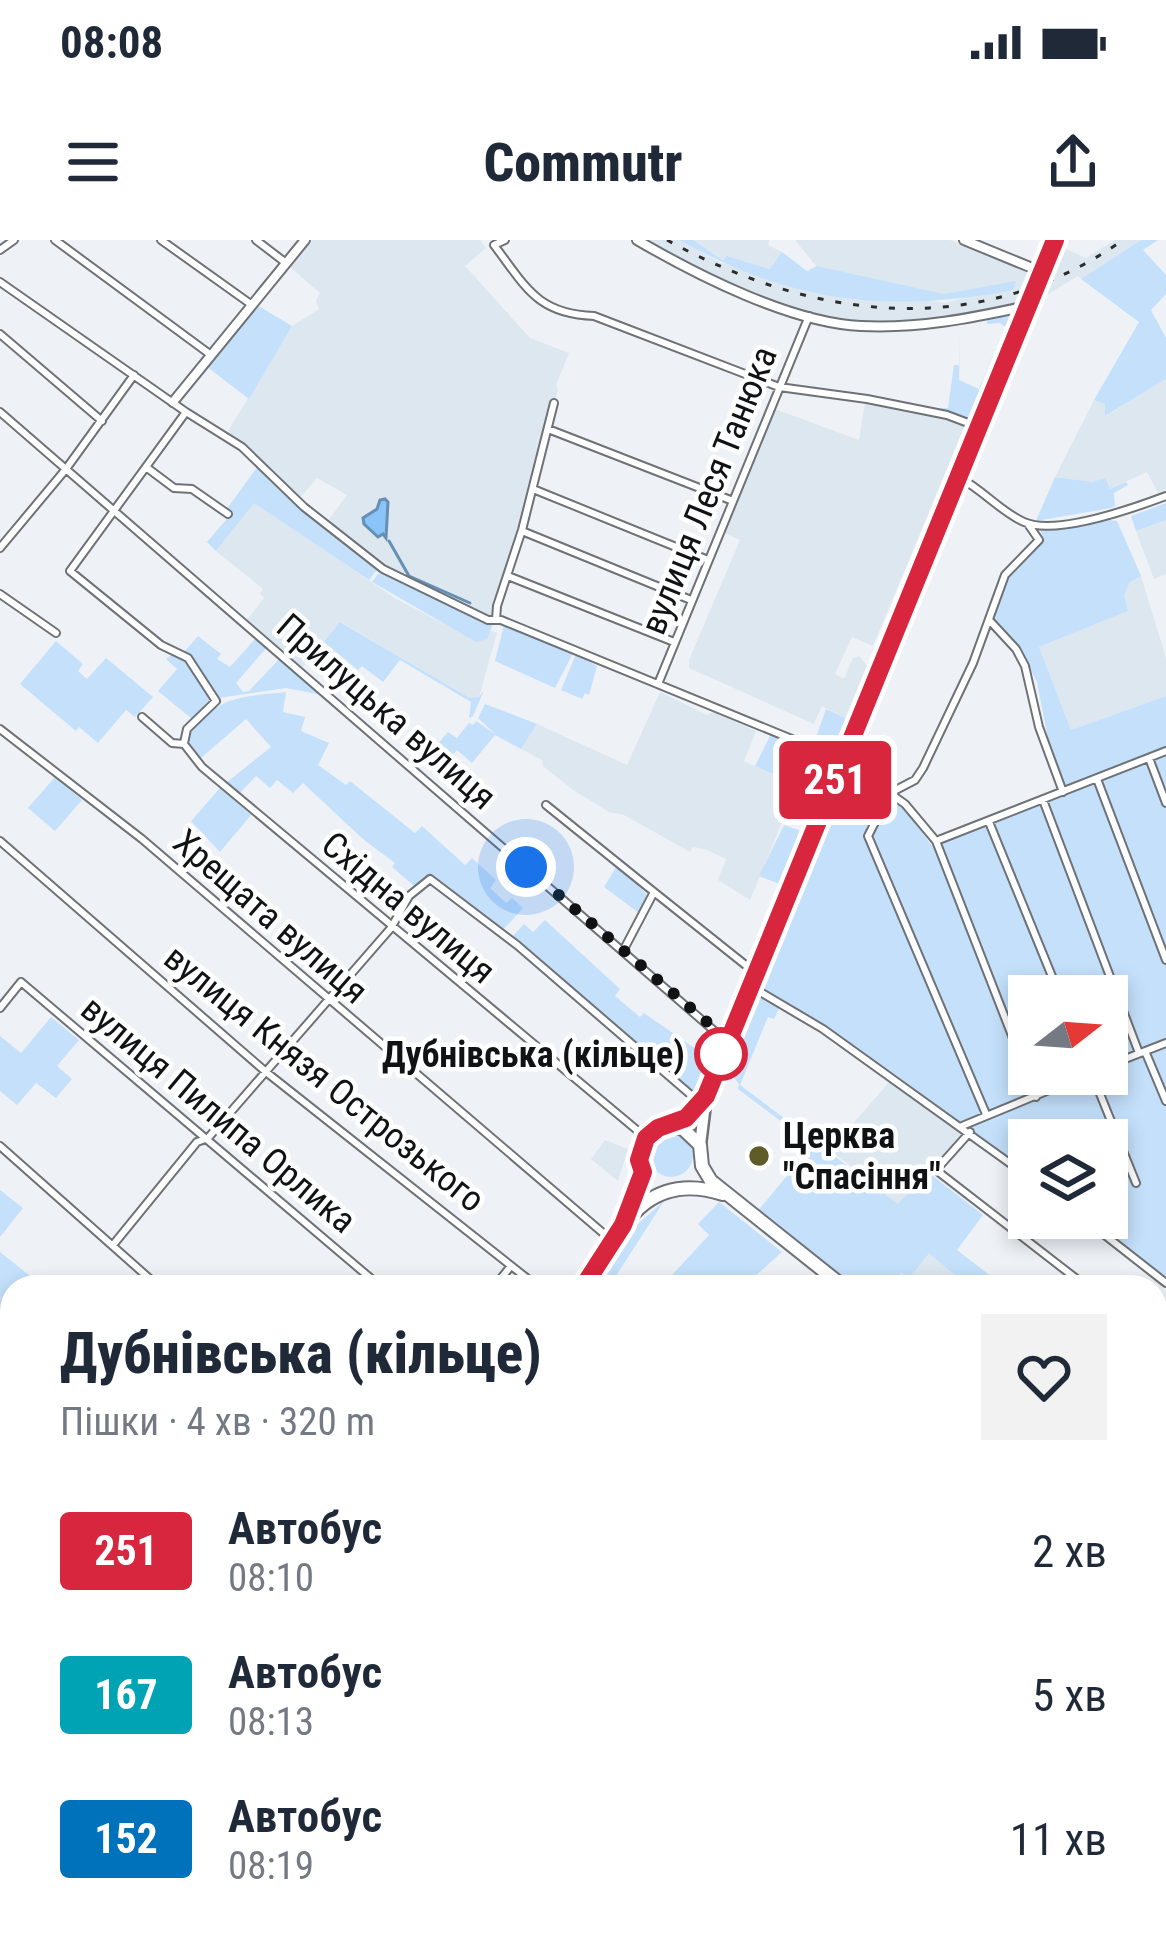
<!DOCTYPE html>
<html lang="uk">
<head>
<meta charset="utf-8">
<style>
	:root { --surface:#fff; --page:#f2f2f3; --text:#1f2937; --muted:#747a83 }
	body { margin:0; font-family:"Roboto Condensed",sans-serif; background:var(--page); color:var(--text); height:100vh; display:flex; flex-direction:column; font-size:45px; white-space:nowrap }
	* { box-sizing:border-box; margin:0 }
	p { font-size:39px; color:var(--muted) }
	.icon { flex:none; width:66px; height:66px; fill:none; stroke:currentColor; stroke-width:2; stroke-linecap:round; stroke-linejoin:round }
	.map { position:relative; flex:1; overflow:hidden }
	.drawer { position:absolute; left:0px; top:1035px; width:1167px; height:663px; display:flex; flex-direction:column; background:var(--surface); border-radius:36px 36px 0 0; box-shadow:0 6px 18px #0003 }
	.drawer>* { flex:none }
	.badge { padding:0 24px; border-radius:9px; font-size:42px; line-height:78px }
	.needle { width:78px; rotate:73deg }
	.buttons { position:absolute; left:1008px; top:735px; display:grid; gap:24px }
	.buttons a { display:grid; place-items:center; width:120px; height:120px; border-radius:0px; background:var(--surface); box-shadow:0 6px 18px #0003; font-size:60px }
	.you { position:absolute; width:60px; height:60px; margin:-30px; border:9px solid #fff; border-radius:50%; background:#1a73e8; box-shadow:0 0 0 18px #1a73e833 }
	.map>.badge { position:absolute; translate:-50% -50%; box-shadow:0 0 0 6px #fff }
	.round { display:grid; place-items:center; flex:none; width:126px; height:126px; border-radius:0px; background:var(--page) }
	.headline { display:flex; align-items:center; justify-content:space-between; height:204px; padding:0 60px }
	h1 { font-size:57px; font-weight:800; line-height:90px }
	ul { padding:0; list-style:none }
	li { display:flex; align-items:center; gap:36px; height:144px; padding:0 60px }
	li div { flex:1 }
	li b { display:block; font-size:45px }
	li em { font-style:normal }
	li .badge { min-width:132px; font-weight:700; text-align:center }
	.status { display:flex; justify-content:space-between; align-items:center; height:84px; padding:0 60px; background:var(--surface); direction:ltr }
	.status svg { height:33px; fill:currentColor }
	header { display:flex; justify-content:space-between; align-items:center; height:156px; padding:0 60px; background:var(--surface); font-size:54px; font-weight:800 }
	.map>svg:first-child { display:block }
</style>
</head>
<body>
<div class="status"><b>08:08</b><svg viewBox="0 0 49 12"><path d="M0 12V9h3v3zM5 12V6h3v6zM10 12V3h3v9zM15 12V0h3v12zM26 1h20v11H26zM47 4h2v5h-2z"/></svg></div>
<header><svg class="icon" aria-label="menu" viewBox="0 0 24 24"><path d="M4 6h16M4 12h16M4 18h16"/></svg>Commutr<svg class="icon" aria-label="share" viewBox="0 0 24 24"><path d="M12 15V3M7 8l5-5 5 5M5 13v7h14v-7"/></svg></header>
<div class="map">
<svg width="1166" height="1697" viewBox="0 0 1166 1697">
	<rect width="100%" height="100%" fill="#eef2f6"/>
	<path fill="#dde7f0" d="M313,0H480L486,8L465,26L530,98L569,113L556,145L558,150L491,379L384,328L327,282L347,255L317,238L299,259L228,191L292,86L319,69L316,61L320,53L290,27Z
		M646,0H679L721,23L945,63L1015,42L944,54L816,26L795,0H950L1030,32L1017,65L958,77L859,83L810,73L718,39Z
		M693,0H769L768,5L782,12L771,29L727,16L724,20Z
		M1115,0H1141L1081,39L1078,36L1045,56L1064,8L1086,18Z
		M1166,139V249L1158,253L1147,232L1110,249L1093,242L1055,237L1094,160L1105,164L1106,176Z
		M865,163L945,178L965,186L873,406L852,397L835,434L844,439L853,418L859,416L868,427L846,478L822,466L814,484L689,428V420L740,300L725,293L775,169L859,200Z
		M254,262L393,357L476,401L489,390L497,393L479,457L470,458L341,382L301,430L246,381L264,358L260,353L263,349L216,311Z
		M1166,280V334L1154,339L1136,291Z
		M1141,336L1166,418V456L1071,490L1039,407L1128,371L1123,355L1130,342Z
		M660,452L707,475L713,472L756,491L744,521L797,546L750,660L718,640L726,619L705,609L693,607L690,612L624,575L609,572L573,550L543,526L542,520L521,509L537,484L627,525Z
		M891,840L964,891L899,965L830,910Z
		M605,900L628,909L618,941L591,919Z
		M929,1012L969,1047H888L901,1033L910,1036Z
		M0,1210L12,1220V1568L0,1557Z"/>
	<path fill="#c4e0fb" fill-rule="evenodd" d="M679,0H693L723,20L727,16L770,29L782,12L807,31L817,26L944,54L1016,41L1013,50C887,74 792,63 679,0Z
		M1141,0H1158L1143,10L1166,35V54L1151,70L1166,98V139L1105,176V164L1094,160L1139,82L1081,39Z
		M257,65L292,86L249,159L206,126Z
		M1015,71L968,180L929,168H948L954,125H959L960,89L959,140L979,149L1005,87L1000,83L987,84V80Z
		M258,226L303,268L379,327L369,340L254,263L216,311L207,302L231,274L226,270Z
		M1055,237L1093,242L1105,238L1110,249L1126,242L1128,245L1114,253L1115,266L1111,268L1036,281Z
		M1166,263V280L1136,291L1131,276Z
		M1110,280L1117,281L1141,336L1130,342L1124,355L1128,371L1039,407L1071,490L1166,456V507L1065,548L1049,504L1037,442L1019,409L993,379L1007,337L1044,299L1040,290Z
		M387,333L493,384L487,399L476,402L372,342L378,334Z
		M340,382L470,458L479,457L484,450L473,476L469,478L471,462L400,420L383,442L362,426L358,430L324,402Z
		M504,385L573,413L555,448L495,421Z
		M198,396L221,414L217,419L230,427L257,397L268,406L236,443L243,452L249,451L281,417L322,455L286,448L218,458L189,417L174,408L185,411Z
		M56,401L83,424L78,431L87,439L106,418L153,457L135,477L126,470L98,503L79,487L76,491L20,444Z
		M173,414L186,420L211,458L192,479L158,451L177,429L166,419Z
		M576,414L597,426L589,455L585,453L582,459L561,450Z
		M286,452L283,472L305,477L301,491L329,503L318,525L346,545L350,541L415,593L422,586L465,625L472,618L496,640L490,648L506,663L512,658L523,668L503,690L436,638L414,646L392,627L395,623L364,600L303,543L293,553L277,540L270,548L256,536L240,553L227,542L271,507L246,479L201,518L187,501L186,495C220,456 237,457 286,452Z
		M485,464L537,484L521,509L495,495L472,523L457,510L444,524L430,513L448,492L457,498L469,483L473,485L476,481L495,494L478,478Z
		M826,469L846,478L832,510L819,508L815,500Z
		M771,494L832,522L833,527L816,569L824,539L811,568L792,559L796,545L755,526Z
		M1166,516V1037L1088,978H1107V900H1029V934L896,835L761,747L851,533L901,565L932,606ZM1029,756H1107V834H1029Z
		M55,537L82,560L55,591L28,568Z
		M220,548L251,575L220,612L191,581Z
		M784,585L801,591L780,644L759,636Z
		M618,624L648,656L639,673L604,647Z
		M545,680L620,749L615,756L640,777L644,773L700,812L711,789L718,796L716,801L719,798L698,856L511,698L524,684L533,692Z
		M760,755L780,766L774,779L768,777L740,845L898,964L928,932L983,975L957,1010L1005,1047H969L929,1013L910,1037L901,1033L888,1047H851L756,973L813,905L738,849L739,844L728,831L734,816H738L742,805L739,803Z
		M51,777L79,800L57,826L72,839L56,858L36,843L17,865L0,851V796L21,813Z
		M649 915a22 22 0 1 1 44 0a22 22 0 1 1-44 0Z
		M0,950L23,968L0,997Z
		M664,961L609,1047H595L631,990Z
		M719,962L782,1012L743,1047H661L709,995L698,984Z
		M0,1012L44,1047H12V1199L0,1190Z
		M1155,1106L1166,1114V1291L1161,1272L1155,1266Z
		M1164,1307L1166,1411L1155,1418V1313Z
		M1166,1640V1695L1163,1697H930L950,1686H1155V1645Z"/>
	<path fill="#8ac4f9" stroke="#658fb4" stroke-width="3" d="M385,259L388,262L386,298L383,294L378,297L364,284L363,278L377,269L380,260Z"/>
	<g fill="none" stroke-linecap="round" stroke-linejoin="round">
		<path stroke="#658fb4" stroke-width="3" d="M389,301L409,336L470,363"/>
		<g stroke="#6e7276" stroke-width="10">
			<path id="minor" d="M55,0L211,115
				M161,0L252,65
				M256,0L286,23
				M505,0L494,5C526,47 537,74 594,76L779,147L867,159L947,175L976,186
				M0,10L14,0
				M0,42L186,172L242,207L304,267L383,329L488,380H501L843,520L905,564L936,601L1166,511
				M0,94L102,181
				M0,172L726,801
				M548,189L733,261
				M146,227L174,248L192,249L228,274
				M960,238C983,250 1001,272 1024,282C1056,296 1134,268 1166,256
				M533,249L708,320
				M522,291L691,360
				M0,308L66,229L134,135
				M508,336L674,402
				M0,354L56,393
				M496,380L497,366L522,290L554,163
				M991,382L1016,409L1025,426L1039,487L1063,552
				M658,444L809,76
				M142,477L172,503L184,504L202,527L644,896
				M0,489L142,599L610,999
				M184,503L187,489L216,461L188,418L161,405L70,331L186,172
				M1149,518L1166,563
				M1097,539L1166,720
				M1043,560L1139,813
				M546,565L654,652
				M989,582L1060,756
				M0,601L266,832L538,1047
				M936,601L1036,857
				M623,711L654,652L753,731
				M750,746L823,789L1029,937
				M0,768L21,742L381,1047
				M1145,811L1166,861
				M1107,826L1166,803
				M1092,834L1136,943
				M986,874L868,596L890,553L915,540L923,528L973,423L1005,335L1039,300L1028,284
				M962,886L1088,834
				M970,892L936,930L1087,1047
				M0,906L159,1047
				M1083,978L1166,1043
				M113,1005L197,902L208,898L391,688L409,656L430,639L517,705L691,855L700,858
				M494,1047L511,1026
				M0,1565L12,1575
				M140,1686L153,1697
				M403,1697L418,1686"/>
		</g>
		<g stroke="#6e7276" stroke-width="12">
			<path id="tertiary" d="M637,0C697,35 791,83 861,86C917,89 973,78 1027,66
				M964,0L1042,32
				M173,162L305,0"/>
		</g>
		<g stroke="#6e7276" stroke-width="15">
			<path id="primary" d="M672,886L703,859
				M700,905L706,856L723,810L1055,0"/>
		</g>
		<g stroke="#6e7276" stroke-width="16">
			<path id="trunk" d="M623,985L643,932L639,919L646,898L658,888H682L700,905L702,926L711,941L844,1047
				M583,1047C620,990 644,929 723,954
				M1155,1291L1166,1300
				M157,1697L164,1686"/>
		</g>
		<use href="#minor" stroke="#fff" stroke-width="6"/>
		<use href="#tertiary" stroke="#fff" stroke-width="8"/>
		<use href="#primary" stroke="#fff" stroke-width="10"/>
		<use href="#trunk" stroke="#fff" stroke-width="12"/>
		<path stroke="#2a2d2e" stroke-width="3" stroke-dasharray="6 12" stroke-linecap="butt" d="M667,0C814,81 980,101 1123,0"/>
	</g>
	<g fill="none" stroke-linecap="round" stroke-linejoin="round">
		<g stroke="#fff" stroke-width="27">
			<path id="line" d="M583,1047L623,985L643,932L639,920L646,898L658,888L686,878L706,856L1055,0"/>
		</g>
		<use href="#line" stroke="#d7263d" stroke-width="18"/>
		<path stroke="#101213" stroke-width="12" stroke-dasharray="0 21.6" d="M526,627L714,788L726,801L721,814"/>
	</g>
	<circle fill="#fff" stroke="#d7263d" stroke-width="6" cx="721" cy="814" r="24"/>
	<circle fill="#605c29" stroke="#fff" stroke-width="4.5" cx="759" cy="916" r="12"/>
	<g text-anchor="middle" stroke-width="9" stroke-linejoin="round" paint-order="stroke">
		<g font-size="36" fill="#101213" stroke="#fff">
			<text transform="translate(708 250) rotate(-68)" y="13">вулиця Леся Танюка</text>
			<text transform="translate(387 471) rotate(41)" y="13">Прилуцька вулиця</text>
			<text transform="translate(409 667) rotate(40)" y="13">Східна вулиця</text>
			<text transform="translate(271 676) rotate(41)" y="13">Хрещата вулиця</text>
			<text transform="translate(325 838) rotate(39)" y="13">вулиця Князя Острозького</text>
			<text transform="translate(219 874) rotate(40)" y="13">вулиця Пилипа Орлика</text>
		</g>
		<g font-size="36" font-weight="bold" fill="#101213" stroke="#fff" text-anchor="end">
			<text x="685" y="827">Дубнівська (кільце)</text>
		</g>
		<g font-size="36" font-weight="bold" fill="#101213" stroke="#fff" text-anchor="start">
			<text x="783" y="908">Церква<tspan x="783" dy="41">"Спасіння"</tspan></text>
		</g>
	</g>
</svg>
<div class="buttons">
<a><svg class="needle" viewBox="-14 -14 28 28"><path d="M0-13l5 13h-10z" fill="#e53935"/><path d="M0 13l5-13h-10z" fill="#747a83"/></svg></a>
<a><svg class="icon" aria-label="layers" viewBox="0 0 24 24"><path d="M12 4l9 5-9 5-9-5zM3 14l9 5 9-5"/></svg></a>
</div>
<div class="you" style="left:526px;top:627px"></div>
<b class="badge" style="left:835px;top:540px;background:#d7263d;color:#fff">251</b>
<section class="drawer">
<div class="headline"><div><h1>Дубнівська (кільце)</h1><p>Пішки · 4 хв · 320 m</p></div><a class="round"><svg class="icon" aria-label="heart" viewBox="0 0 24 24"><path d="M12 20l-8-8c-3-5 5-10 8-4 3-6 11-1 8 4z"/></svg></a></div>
<ul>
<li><span class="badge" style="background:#d7263d;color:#fff">251</span><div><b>Автобус</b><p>08:10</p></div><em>2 хв</em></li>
<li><span class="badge" style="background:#00a3b4;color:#fff">167</span><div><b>Автобус</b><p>08:13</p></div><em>5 хв</em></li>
<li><span class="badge" style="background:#0072bc;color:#fff">152</span><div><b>Автобус</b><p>08:19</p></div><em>11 хв</em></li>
</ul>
</section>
</div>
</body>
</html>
